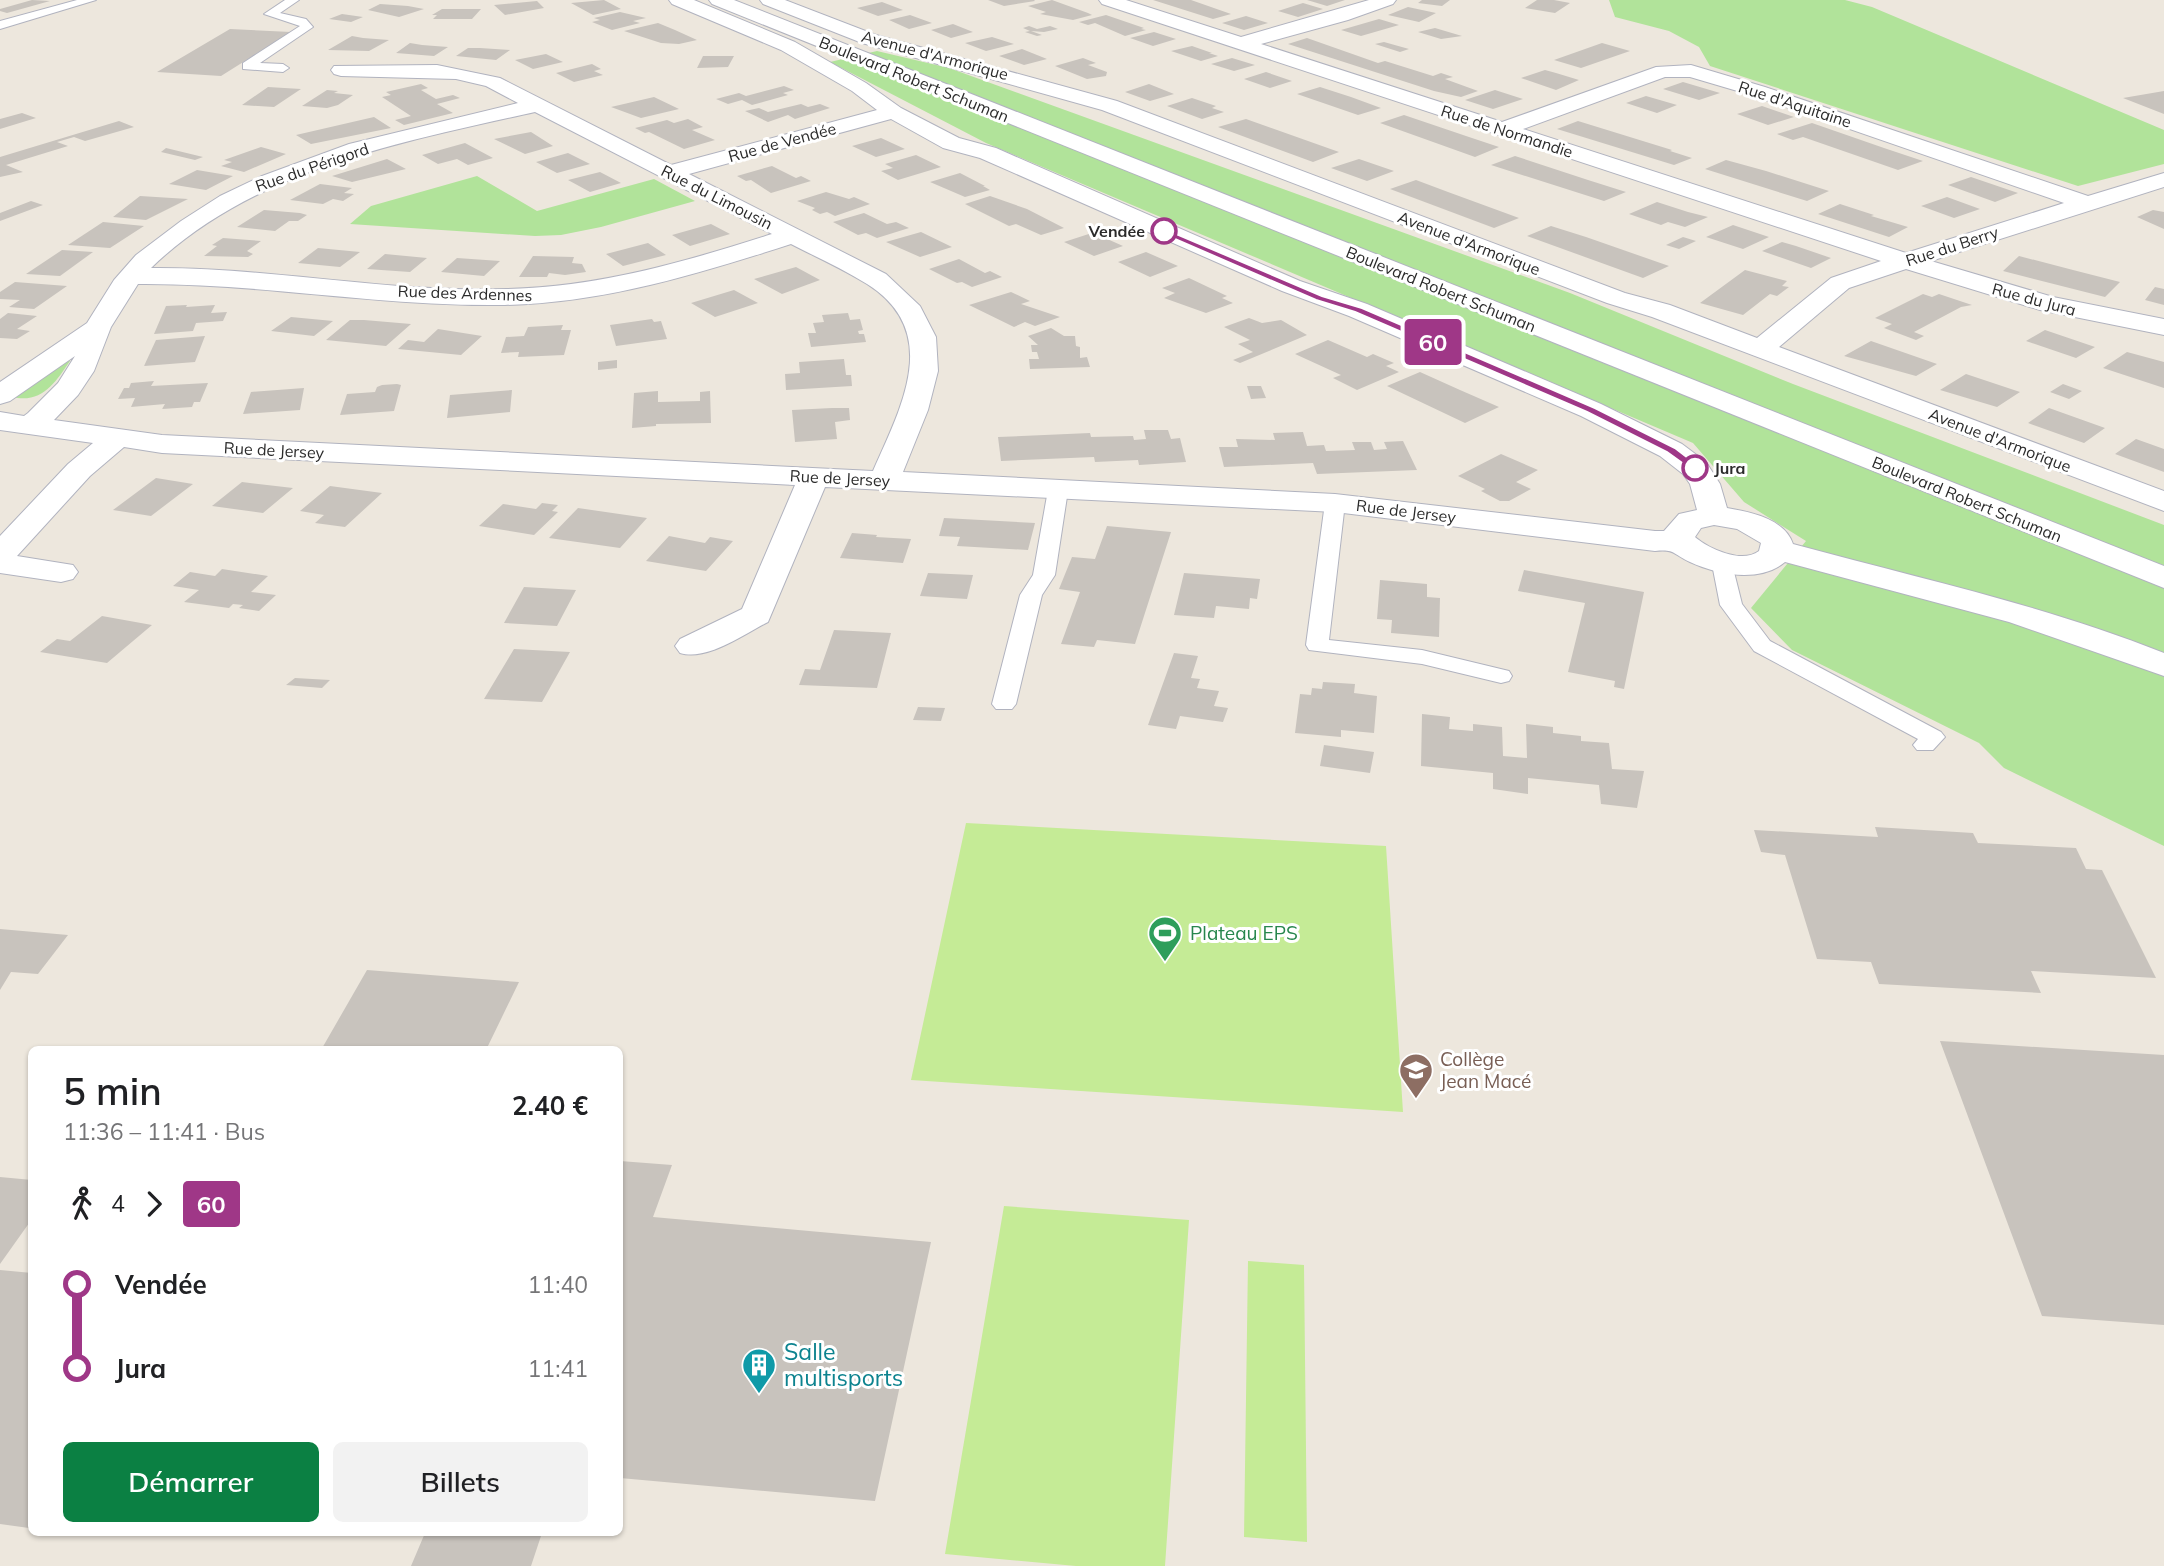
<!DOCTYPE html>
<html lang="fr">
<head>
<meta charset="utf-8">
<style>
	:root { --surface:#fff; --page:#f2f2f2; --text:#202124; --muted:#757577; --accent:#0b8043 }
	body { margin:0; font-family:Mulish,sans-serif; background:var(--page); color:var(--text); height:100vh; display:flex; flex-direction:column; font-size:26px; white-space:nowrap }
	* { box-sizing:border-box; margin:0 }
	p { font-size:23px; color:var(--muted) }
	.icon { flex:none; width:38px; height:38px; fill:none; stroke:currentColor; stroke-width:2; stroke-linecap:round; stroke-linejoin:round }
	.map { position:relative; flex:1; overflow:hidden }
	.side { position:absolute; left:28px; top:1046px; width:595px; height:490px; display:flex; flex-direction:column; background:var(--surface); border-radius:10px; box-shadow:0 2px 5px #0004 }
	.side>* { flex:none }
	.badge { padding:0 14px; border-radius:5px; font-size:24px; line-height:46px }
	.map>.badge { position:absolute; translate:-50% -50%; box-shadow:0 0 0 4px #fff }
	.legs { display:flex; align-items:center; gap:10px; height:77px; padding:0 35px; font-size:23px }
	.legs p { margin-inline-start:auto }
	.overview { display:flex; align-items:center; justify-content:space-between; height:119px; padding:0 35px }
	h1 { font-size:38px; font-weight:600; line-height:52px }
	.cta { display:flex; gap:14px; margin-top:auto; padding:14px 35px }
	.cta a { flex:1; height:80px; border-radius:10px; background:var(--accent); color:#fff; font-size:28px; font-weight:600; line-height:80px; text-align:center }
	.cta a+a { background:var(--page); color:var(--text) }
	ul { padding:0 35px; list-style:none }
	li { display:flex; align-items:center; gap:24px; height:84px; font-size:26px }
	li i { display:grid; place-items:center; width:10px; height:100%; margin:0 9px; background:currentColor }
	li i::after { content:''; width:18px; height:18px; margin:-9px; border:5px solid; border-radius:50%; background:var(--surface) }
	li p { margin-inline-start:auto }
	li:first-child i { background:linear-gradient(#0000 50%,currentColor 0) }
	li:last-child i { background:linear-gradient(currentColor 50%,#0000 0) }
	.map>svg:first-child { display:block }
</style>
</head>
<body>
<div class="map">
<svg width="2164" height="1566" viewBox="0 0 2164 1566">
	<rect width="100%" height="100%" fill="#ede7dd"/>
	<path fill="#b1e39a" d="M1609,0H1845L1872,7L2164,130V164L2078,186L1710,66L1699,47L1669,31L1615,17Z
		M877,51L949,68L1570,293L1793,384L2164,525V846L2004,768L1979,743L1792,650L1751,608L1806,541L1744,502L1693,443L986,143L830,62Z
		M477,176L537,211L654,179L695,201L601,227L561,235L535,236L350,224L371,206Z
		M64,360L70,361C55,383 42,404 12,397Z"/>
	<path fill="#c5eb96" d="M966,823L1386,846L1403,1112L911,1080Z
		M1004,1206L1189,1220L1165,1566H1076L945,1554Z
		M1248,1261L1304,1265L1307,1542L1244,1537Z"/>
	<path fill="#c8c3bd" d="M32,0L50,1L7,13L0,11V9Z
		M604,0L621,9L593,15L571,3Z
		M988,0H1034L1035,1L1004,6Z
		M1052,0L1088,13L1092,15L1073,20L1040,14L1046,12L1028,6Z
		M1153,0H1191L1231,14L1213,19Z
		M1307,0H1345L1327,6Z
		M1422,0H1450L1442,6L1418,3Z
		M1537,0H1554L1570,3L1555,13L1525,8Z
		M537,1L544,8L505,15L494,5Z
		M882,2L903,10L878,16L857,8Z
		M1303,3L1323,9L1298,17L1278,11Z
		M380,4L408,6L424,9L399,17L368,10Z
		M1408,7L1436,13L1419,22L1388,15Z
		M442,9H481L472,19H433L437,15H432Z
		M620,12L646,18L633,21L640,23L612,30L592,22L600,20L594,18Z
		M342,14L363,17L351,22L329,19Z
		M910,15L932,23L909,29L889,20Z
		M1106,15L1144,28L1141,29L1146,30L1125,36L1095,23L1088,25L1079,22Z
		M1246,16L1268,23L1244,30L1222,23Z
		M1379,19L1399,25L1361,36L1341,30Z
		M658,23L675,30L697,40L679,44L661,43L624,31Z
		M953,24L973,32L951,38L931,30Z
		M1029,26L1037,29L1050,26L1058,29L1044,32L1031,31L1042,35L1037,36L1025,32L1030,31L1023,28Z
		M1435,28L1462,36L1441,39L1418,32Z
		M230,29L291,32L221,76L157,72Z
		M1154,32L1176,39L1153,46L1130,38Z
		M352,36L363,38L389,40L369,51L328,50Z
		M992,37L1014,44L986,51L965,43Z
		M1307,38L1378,63L1385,61L1433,76L1441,73L1453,77L1445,79L1478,91L1461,97L1434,91L1288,44Z
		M1384,42L1409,49L1400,52L1375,44Z
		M410,43L422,45L448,47L434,56L396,53Z
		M1602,43L1630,51L1581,68L1554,60Z
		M1192,46L1212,53H1209L1218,56L1201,61L1171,51Z
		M468,48H480L510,50L496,60L456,56Z
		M1022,49L1047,59L1024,65L999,56Z
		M546,54L563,62L533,69L515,60Z
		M703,56H734L728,67L697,68Z
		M1083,58L1096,63L1088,65L1107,72L1106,76L1087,79L1055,66Z
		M1232,58L1255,65L1234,71L1211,64Z
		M592,64L601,69L594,71L603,75L574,82L556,73Z
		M1545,70L1556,73L1579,80L1556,90L1521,78Z
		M1266,72L1292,81L1270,88L1244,79Z
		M1683,82L1720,93L1699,100L1663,89Z
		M421,84L428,88L421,90L436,99L453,95L460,98L437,104L453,113L404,125L395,120L411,116L382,97L391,95L386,92Z
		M1149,84L1174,94L1150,101L1125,92Z
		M784,86L794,90L783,93L788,95L752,105L742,100L728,104L716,99L739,93L746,96Z
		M268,87L301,89L274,107L242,105Z
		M1320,87L1351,97L1381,108L1358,115L1297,94Z
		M327,90L338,91L334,93L353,95L338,105L327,108L302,106Z
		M1495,90L1523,99L1493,109L1465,100Z
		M2164,91V114L2123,98Z
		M1646,96L1677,105L1657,113L1626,103Z
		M654,97L679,109L641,118L611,107Z
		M1192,98L1216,106L1212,108L1224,112L1202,119L1167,106Z
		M801,104L808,107L820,104L830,108L795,119L788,115L768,122L745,111L759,108L768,112Z
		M1762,106L1794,117L1768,125L1737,114Z
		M22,113L36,118L0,129V119Z
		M1404,115L1466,136L1499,147L1475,157L1380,123Z
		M374,117L391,128L311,144L296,135Z
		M688,119L703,127L692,130L715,140L684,149L649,132L645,133L635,128L667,120L674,123Z
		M1246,119L1339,152L1313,162L1218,127Z
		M119,121L134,127L85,141L74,137L57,142L68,146L6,165L23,172L0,177V157Z
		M1578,121L1672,150L1670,151L1692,158L1674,165L1557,129Z
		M1812,123L1884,148L1923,161L1898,170L1803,137L1793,140L1777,134Z
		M531,132L553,146L525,154L494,139Z
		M881,138L905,149L876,157L852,146Z
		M465,143L493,158L468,165L457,159L438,164L422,155Z
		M261,147L286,154L244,172L221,166L232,162L224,160Z
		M166,148L203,157L195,160L161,152Z
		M568,153L590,164L557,173L536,162Z
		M916,155L941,167L898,180L881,171L893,168L885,164Z
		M1515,156L1588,180L1626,192L1604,201L1491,165Z
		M387,159L406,169L352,182L332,176Z
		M1359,159L1394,171L1367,181L1331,168Z
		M1726,160L1766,171L1829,191L1807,201L1705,169Z
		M772,166L796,178L801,176L811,181L771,193L751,180L746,181L737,176Z
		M197,170L233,176L206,190L169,184Z
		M600,172L621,183L590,192L568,180Z
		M960,173L985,186H983L990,190L965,197L930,182Z
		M1971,177L2018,193L1995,202L1948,185Z
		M1416,180L1448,192L1519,218L1494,228L1390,189Z
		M320,184L352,188L344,193L354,194L343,201L333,199L323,204L290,200Z
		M826,192L849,199L854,197L870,204L835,216L827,212L820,214L812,210L815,208L797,201Z
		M140,196L188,199L146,220L113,217Z
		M990,196L1027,209L1064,228L1041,235L1016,224L1009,226L965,204Z
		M1947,197L1980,209L1954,218L1921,206Z
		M31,201L43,205L0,221V213Z
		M1657,202L1688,212L1708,217L1685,227L1668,222L1661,225L1629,214Z
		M1840,204L1874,215L1871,216L1908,227L1889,237L1818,214Z
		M264,210L300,213L307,215L298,221H289L275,231L237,227Z
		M2153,210L2164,212V229L2137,217Z
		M864,213L887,224L896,222L909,228L877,238L866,233L858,235L833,222Z
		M103,222L144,226L110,248L68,245Z
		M711,224L730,234L690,246L672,235Z
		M1733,225L1769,237L1743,249L1706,237Z
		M1551,226L1586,237L1669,266L1643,278L1527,236Z
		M1098,231L1110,236L1105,238L1123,246L1094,256L1064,242Z
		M921,232L952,247L920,257L886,242Z
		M1683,237L1696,241L1679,249L1666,245Z
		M223,238L261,241L247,251L253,254L248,257L204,256L217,246L212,245Z
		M1782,242L1796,246L1831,258L1811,268L1762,251Z
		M648,243L666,255L623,266L606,254Z
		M318,248L360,252L340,267L298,263Z
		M62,250L93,252L60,276L26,274Z
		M1146,252L1178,266L1150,277L1118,262Z
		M385,254L427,258L410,272L367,269Z
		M533,256L574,257L572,263L582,264L586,272L565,275L549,273L547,277H519Z
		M2019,256L2073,270L2120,282L2105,297L2003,271Z
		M457,258L500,261L484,276L441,272Z
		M959,259L985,273L990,271L1002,277L972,287L962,282L957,283L929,269Z
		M796,267L820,280L782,294L754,279Z
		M1745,270L1787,281L1782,286L1789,287L1777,296L1770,294L1743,315L1700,303Z
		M1189,278L1227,296L1222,298L1233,303L1206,313L1164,298L1175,293L1162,288Z
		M15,282L67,286L34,309L9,307L20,300L0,299V292Z
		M2155,287L2164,289V305L2145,300Z
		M734,290L758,303L715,317L691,303Z
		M1011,292L1030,301L1021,304L1060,317L1035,326L1025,322L1014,327L969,305Z
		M1923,294L1932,297L1939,294L1972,305L1961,307L1914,332L1924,336L1916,340L1884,328L1892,324L1875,318Z
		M187,305L186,307L215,305L211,313L227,312L223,321L196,323L193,331L154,334L166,306Z
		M8,313L37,316L17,329L30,331L17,339L0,338V319Z
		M848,313L850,320L860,319L863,330L858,331L859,334H864L866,342L811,347L808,333H816L813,323L824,322L822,315Z
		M291,317L333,321L314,336L271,331Z
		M1249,318L1262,323L1281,320L1307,335L1240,363L1233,360L1253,352L1238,344L1250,340L1224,327Z
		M652,319L654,322L661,321L667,339L616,346L610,325Z
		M350,320H364L411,324L386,346L326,340Z
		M563,325L561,330H571L564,355L518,357L519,352L501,353L506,337L524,336L528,327Z
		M1051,328L1064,336H1075L1076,346L1080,347V358L1087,357L1090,367L1030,369L1029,359H1039L1037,352H1032L1031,345H1038L1028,336Z
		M438,329L482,336L461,355L398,349L408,340L424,342Z
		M2045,330L2095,347L2076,358L2026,341Z
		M205,336L195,362L144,366L156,340Z
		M1328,340L1367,357L1373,354L1394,363L1386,366L1399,372L1357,390L1333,378L1341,375L1295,354Z
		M1871,341L1937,364L1916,376L1844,356Z
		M2127,352L2164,362V388L2103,368Z
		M844,359L846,375H851L852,386L786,390L785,374L800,373L799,362Z
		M617,360V368L598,370V362Z
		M1420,372L1460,390L1499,407L1465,423L1387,386Z
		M1966,374L2020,392L1997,407L1940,390Z
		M154,381L151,386L208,383L200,402H194L192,407L162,409L165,404L131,407L135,398L118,399L124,388H129L131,383Z
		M397,384L401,385L394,411L340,415L347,394L375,392L377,387L382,385Z
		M2063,384L2082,391L2069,399L2050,392Z
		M1247,386H1261L1266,398L1251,399Z
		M304,388L300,410L243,414L251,392Z
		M512,390L510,412L447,418L450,395Z
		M658,391V402L700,401V392L710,391L711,423L656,424V426L632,428L634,393Z
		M832,408H849L850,420L835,422L837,439L795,442L792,410Z
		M2049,408L2105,428L2084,443L2028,423Z
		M1144,430H1168L1171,439L1180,438L1186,462L1139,465L1138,460L1095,462L1094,457L1001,461L998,437L1090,433L1091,437L1133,436L1134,440L1146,439Z
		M1303,432L1307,446L1324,445L1326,451L1355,450L1352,442H1371L1374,450L1387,449L1384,442L1403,441L1417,470L1317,474L1313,463L1224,467L1219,447H1238L1236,439L1275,440L1273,433Z
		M2136,439L2164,449V472L2115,454Z
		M1501,454L1538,470L1516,482L1531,489L1509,501H1500L1481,491L1485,489L1458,476Z
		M156,478L193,484L151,516L113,510Z
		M242,482L293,488L263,513L212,506Z
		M330,486L382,493L345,527L315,523L324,515L300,511Z
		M542,503L558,505L552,511L558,512L534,535L479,526L503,504L536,509Z
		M578,508L647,518L620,548L549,538Z
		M944,518L1035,523L1028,550L957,546L960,537L939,536Z
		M1107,526L1171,532L1135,644L1097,640L1094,647L1061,644L1080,592L1059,589L1072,557L1095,559Z
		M852,533L877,535L876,537L911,539L903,563L840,558Z
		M669,536L705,543L710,537L733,541L706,571L646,561Z
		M222,569L268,576L251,592L276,595L259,611L239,608L243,605L233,604L229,608L184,602L199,590L173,586L190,572L215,576Z
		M1524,570L1644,592L1624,689L1614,687L1615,681L1568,672L1585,603L1518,591Z
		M928,573L973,575L967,599L920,596Z
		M1184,573L1260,579L1257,599L1250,598L1249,609L1216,606L1214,618L1174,615Z
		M1380,580L1427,584V597L1440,598L1439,637L1391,633L1392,620L1377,619Z
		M524,587L576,590L557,626L504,623Z
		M102,616L152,625L107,663L40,652L57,639L70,641Z
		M834,630L891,633L877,688L799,685L805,669L820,670Z
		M514,649L570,652L542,702L484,699Z
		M1174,653L1198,656L1191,678L1200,679L1197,688L1219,691L1214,706L1228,708L1223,722L1180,716L1176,729L1148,725Z
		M295,678L330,680L322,688L286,685Z
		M1323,682L1355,684L1354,693L1377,696L1374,733L1341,730V737L1295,733L1300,694L1311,695L1312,688L1322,689Z
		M918,707L945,708L941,721L913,720Z
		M1422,714L1450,717L1449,729L1473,731V724L1502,727L1503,756L1527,758L1526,724L1553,727V733L1581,736V741L1609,743L1612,769L1644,771L1637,808L1601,804L1599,785L1528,778V794L1493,789V773L1421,766Z
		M1324,745L1374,752L1370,773L1320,766Z
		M1875,827L1973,833L1978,843L2076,848L2086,869L2102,870L2156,978L2031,971L2041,993L1879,984L1871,962L1817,959L1785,855L1761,852L1754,830L1878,837Z
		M0,929L68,935L38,974L11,972L0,990Z
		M367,970L519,982L486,1050H321Z
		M1940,1041L2164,1055V1325L2042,1316Z
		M620,1161L672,1165L653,1217L931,1242L875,1501L620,1478Z
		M0,1177L32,1180V1219L0,1264Z
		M0,1270L32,1273V1523L29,1528L0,1524Z
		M425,1533H542L531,1566H411Z"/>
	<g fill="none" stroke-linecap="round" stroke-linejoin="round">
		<g stroke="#b1b3bf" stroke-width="2">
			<path id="lane" d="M77,0H96L0,29V21Z
				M285,0H299L280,13L306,19L313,27L260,63L283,64L289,68L283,72L243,69V63L300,26L264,14Z
				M1058,484L1068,490L1055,575L1042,595L1016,704L1012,709H996L992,704L1020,595L1033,575L1048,490Z
				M1335,497L1342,499L1345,503L1329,640L1422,650L1509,671L1512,676L1509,681L1501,683L1422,664L1309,650L1306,645L1325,503L1328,499Z
				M1722,558L1729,560L1732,564L1742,604L1770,641L1941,732L1945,737L1933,750H1917L1913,745L1918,739L1754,651L1720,605L1712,564L1715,560Z"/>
		</g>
		<g stroke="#b1b3bf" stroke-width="2">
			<path id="street" d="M669,0H694L795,42L866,83L901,108L959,138L996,148L1300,281L1367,304L1601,404L1682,444L1706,462L1720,484L1727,508C1751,512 1785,519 1793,544C1917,578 2044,605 2164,653V676L2009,622L1785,562C1760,583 1718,575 1690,562C1672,554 1676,549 1655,551L1335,512L825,487L768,622C742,635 708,661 680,653L675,646L680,639L742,609L795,485L162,453L124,447L90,476L17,556L73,565L78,572L73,579L61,582L0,573V536L68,464L93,443L0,430V412L24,416L28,413L58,383L75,356L10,401L0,404V382L87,323L114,280L136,255L181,221L220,196L262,176L349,144L518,103L486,86L456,79L341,76L334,74L331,70L334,66L437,65L500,78L671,165L877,110L852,91L781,50L672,4ZM535,112L772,234C685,262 598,287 507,289C388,293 270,267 151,268C253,169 402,142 535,112ZM891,119L943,148L980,158L1282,291L1349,316L1581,416L1660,456L1683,474L1690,484L1697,510L1679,514L1664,531H1655L1335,494L903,472L928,410L938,371L936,337L920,306L886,274L689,174ZM791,244C816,257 843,269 867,284C943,332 901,407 873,471L162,435L54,420L78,395L94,371L111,327L138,284C260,283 382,307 505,305C603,303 698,274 791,244ZM1714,525L1737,529L1761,543L1759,551C1742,564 1709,549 1695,537L1701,528Z
				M760,0H785L876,35L1117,101L1625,293L1670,305L1757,338L1831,278L1881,261L1102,4L1099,0H1126L1241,37L1369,0H1396L1393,4L1348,20L1261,44L1502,122L1656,67L1691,65L1765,87L2088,196L2164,173V187L1931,261L2053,297L2164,319V335L2040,310L1906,269L1849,288L1779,347L2164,491V511L1652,317L1607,303L1102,110L862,43L763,4ZM1665,77H1690L1751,95L2064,203L1906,253L1523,129Z"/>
		</g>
		<g stroke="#b1b3bf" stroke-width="2">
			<path id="secondary" d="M709,0H734L2164,566V588L712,4Z"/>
		</g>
		<use href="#lane" fill="#fff" fill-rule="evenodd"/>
		<use href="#street" fill="#fff" fill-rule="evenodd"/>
		<use href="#secondary" fill="#fff" fill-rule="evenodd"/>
	</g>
	<path fill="#9f3787" stroke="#fff" stroke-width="2" d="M1161,230H1167L1322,296L1362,308L1595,408L1675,448L1701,468L1692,470L1667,452L1587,412L1355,312L1316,300L1161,233Z"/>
	<defs>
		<g id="stadium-pin" transform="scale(1.75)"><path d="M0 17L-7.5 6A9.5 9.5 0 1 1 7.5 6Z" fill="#2e9e5b" stroke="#fff"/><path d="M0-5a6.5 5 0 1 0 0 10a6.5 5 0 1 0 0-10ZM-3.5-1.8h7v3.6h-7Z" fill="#fff"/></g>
		<g id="school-pin" transform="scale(1.75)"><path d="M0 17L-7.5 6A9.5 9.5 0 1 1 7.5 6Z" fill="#8d6e63" stroke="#fff"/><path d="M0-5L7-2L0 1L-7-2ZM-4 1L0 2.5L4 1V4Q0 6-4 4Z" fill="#fff"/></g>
		<g id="building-pin" transform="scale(1.75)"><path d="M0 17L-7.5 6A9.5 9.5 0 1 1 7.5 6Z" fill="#0f9aa8" stroke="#fff"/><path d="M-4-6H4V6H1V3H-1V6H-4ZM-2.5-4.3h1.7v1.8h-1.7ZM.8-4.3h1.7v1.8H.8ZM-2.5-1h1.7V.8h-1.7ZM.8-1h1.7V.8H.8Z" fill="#fff"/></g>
	</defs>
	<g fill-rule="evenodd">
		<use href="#stadium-pin" x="1165" y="933"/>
		<use href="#school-pin" x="1416" y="1070"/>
		<use href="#building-pin" x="759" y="1365"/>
	</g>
	<g fill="#fff" stroke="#9f3787" stroke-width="3.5">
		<circle cx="1164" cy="231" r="12"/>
		<circle cx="1695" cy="468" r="12"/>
	</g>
	<g text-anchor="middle" stroke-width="6" stroke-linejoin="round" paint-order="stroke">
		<g font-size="16" fill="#2b2b2b" stroke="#fff">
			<text transform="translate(935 55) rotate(15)" y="6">Avenue d'Armorique</text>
			<text transform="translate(914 79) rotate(22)" y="6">Boulevard Robert Schuman</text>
			<text transform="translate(1795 104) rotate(18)" y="6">Rue d'Aquitaine</text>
			<text transform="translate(1507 131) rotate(18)" y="6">Rue de Normandie</text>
			<text transform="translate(782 142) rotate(-15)" y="6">Rue de Vendée</text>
			<text transform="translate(312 167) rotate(-19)" y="6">Rue du Périgord</text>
			<text transform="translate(717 197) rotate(27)" y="6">Rue du Limousin</text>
			<text transform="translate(1469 243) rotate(21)" y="6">Avenue d'Armorique</text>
			<text transform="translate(1952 246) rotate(-18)" y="6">Rue du Berry</text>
			<text transform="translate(1441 289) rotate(22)" y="6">Boulevard Robert Schuman</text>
			<text transform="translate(465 293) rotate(2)" y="6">Rue des Ardennes</text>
			<text transform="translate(2034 299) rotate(15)" y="6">Rue du Jura</text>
			<text transform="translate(2000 440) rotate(21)" y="6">Avenue d'Armorique</text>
			<text transform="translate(274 450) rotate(3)" y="6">Rue de Jersey</text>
			<text transform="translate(840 478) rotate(3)" y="6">Rue de Jersey</text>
			<text transform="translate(1967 499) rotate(22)" y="6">Boulevard Robert Schuman</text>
			<text transform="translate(1406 511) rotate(7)" y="6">Rue de Jersey</text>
		</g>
		<g font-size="16" font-weight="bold" fill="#2b2b2b" stroke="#fff" text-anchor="end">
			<text x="1145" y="237">Vendée</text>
			<text x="1714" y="474" text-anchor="start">Jura</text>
		</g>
		<g font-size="19" fill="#27864d" stroke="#fff" text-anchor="start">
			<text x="1190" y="940">Plateau EPS</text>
		</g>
		<g font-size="19" fill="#785e54" stroke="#fff" text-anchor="start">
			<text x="1440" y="1066">Collège<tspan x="1440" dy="22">Jean Macé</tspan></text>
		</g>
		<g font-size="23" fill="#0d838f" stroke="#fff" text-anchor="start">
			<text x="784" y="1360">Salle<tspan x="784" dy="26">multisports</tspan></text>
		</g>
	</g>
</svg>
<b class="badge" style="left:1433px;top:342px;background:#9f3787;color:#fff">60</b>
<section class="side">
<div class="overview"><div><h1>5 min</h1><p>11:36 – 11:41 · Bus</p></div><b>2.40 €</b></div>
<div class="legs"><svg class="icon" aria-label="walk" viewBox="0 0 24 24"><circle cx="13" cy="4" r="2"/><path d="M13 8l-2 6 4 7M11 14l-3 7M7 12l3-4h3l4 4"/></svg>4<svg class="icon" aria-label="forward" viewBox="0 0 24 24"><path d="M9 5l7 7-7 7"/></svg><b class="badge" style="background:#9f3787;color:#fff">60</b></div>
<ul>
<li><i style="color:#9f3787"></i><b>Vendée</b><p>11:40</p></li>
<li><i style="color:#9f3787"></i><b>Jura</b><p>11:41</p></li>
</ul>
<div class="cta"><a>Démarrer</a><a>Billets</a></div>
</section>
</div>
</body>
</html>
